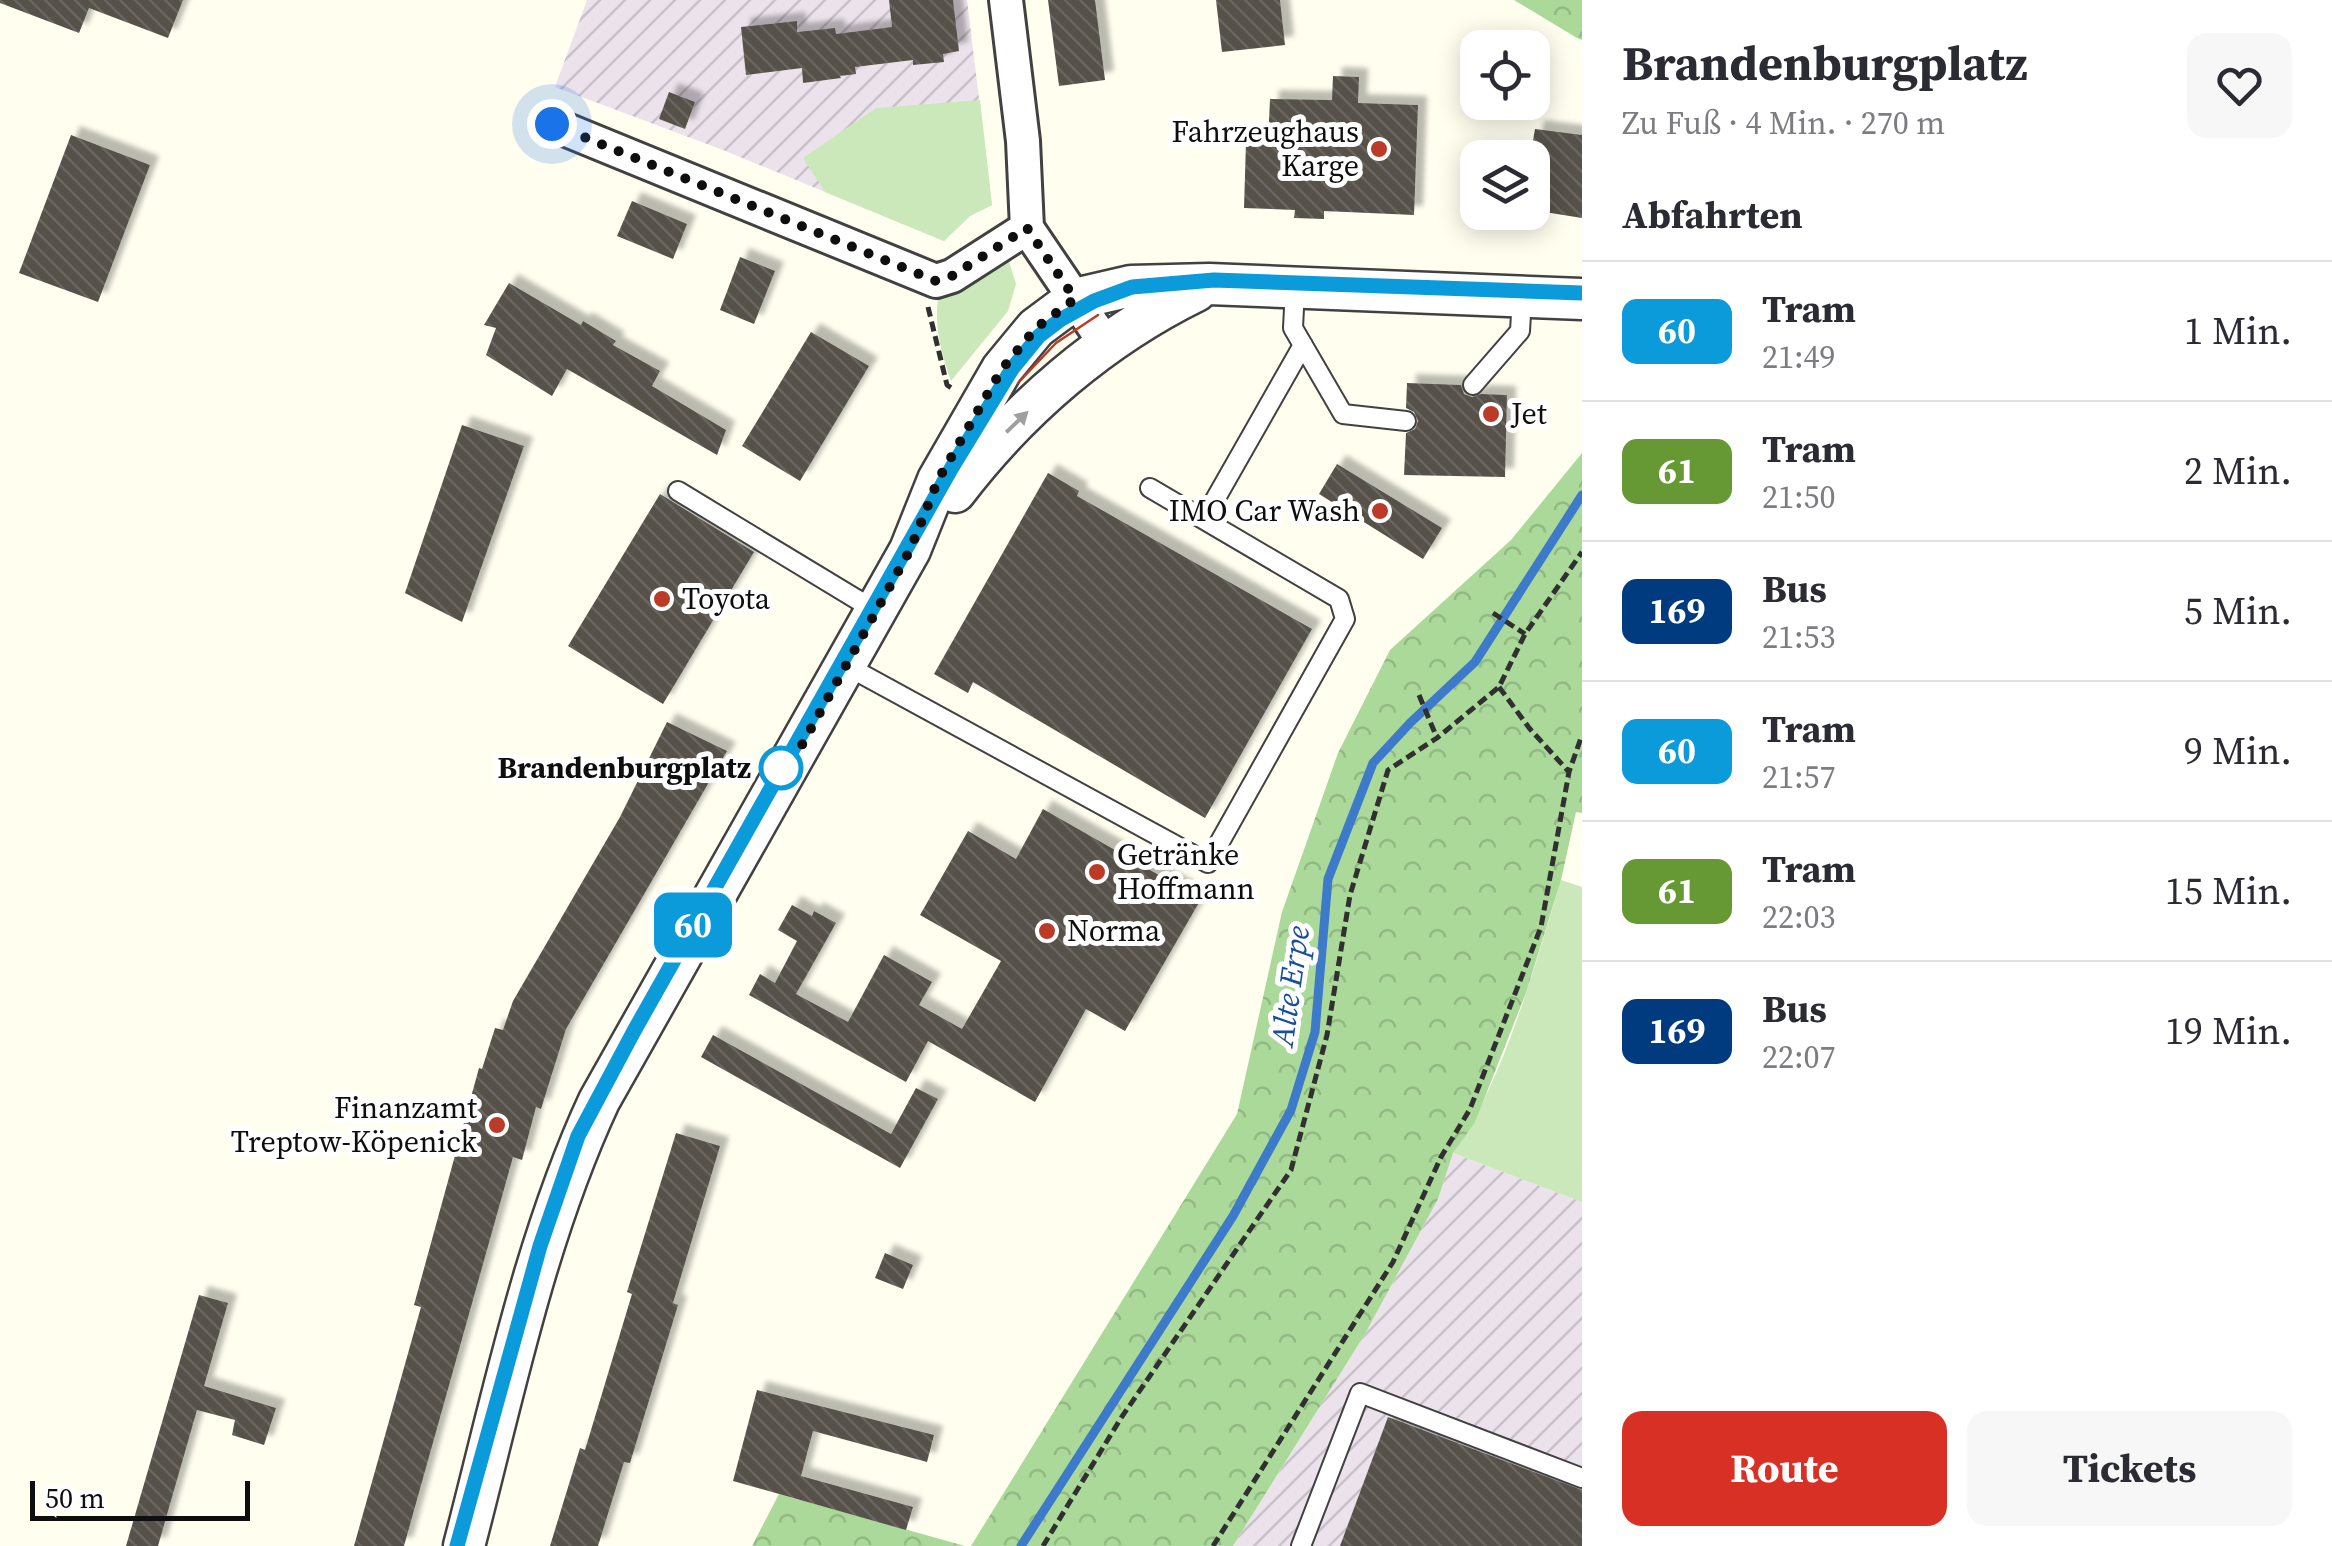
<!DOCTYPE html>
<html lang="de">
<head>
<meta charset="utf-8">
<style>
	:root { --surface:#fff; --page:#f7f7f7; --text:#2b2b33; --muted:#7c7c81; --line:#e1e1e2; --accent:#d93025 }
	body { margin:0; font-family:"Source Serif 4",serif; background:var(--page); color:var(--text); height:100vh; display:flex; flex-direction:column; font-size:38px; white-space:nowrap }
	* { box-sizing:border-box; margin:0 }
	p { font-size:32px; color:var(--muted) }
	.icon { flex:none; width:55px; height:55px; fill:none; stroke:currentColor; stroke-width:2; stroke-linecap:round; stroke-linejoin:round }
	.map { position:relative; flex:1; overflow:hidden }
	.details { display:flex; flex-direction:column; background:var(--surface); width:750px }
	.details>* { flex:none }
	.badge { padding:0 20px; border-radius:15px; font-size:35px; line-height:65px }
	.controls { position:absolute; left:1460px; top:30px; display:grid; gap:20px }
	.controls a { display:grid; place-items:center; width:90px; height:90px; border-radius:20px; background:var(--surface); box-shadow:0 5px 25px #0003; font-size:50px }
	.scale { position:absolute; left:30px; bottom:25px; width:220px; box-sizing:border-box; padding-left:10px; border:5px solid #0e0e0e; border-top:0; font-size:28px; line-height:35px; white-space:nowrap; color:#0e0e0e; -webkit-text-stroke:8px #fff; paint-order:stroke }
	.you { position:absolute; width:50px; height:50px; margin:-25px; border:8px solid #fff; border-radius:50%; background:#1a73e8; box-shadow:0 0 0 15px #1a73e833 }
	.map>.badge { position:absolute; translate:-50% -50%; box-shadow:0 0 0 5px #fff }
	h2 { padding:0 40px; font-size:38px; line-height:90px }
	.round { display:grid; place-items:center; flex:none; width:105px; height:105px; border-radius:20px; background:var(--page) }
	.overview { display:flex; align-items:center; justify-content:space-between; height:170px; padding:0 40px }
	h1 { font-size:48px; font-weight:700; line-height:75px }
	.action { display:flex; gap:20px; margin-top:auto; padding:20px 40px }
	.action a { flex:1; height:115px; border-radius:20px; background:var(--accent); color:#fff; font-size:40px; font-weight:700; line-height:115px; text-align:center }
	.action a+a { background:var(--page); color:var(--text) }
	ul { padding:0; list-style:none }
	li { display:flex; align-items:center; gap:30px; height:140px; padding:0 40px; border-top:2px solid var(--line) }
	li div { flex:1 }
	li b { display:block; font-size:38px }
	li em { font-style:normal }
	li .badge { min-width:110px; font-weight:700; text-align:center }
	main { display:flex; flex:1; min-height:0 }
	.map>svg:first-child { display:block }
</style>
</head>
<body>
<main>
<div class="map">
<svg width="1582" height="1546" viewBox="0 0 1582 1546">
	<defs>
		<pattern id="industrial-furrows" width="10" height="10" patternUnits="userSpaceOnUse" patternTransform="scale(2.5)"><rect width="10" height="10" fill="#ece2ec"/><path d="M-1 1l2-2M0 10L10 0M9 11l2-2" fill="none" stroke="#c9c1c9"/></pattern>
		<pattern id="forest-crowns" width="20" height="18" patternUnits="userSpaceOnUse" patternTransform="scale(2.5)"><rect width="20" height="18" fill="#abd999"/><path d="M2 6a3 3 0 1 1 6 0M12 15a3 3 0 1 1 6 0" fill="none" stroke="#92b983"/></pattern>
		<pattern id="building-back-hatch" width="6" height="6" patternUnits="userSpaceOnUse" patternTransform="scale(2.5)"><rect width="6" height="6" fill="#56514a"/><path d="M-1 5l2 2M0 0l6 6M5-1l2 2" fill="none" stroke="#696560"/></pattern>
		<filter id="shadow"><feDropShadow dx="9" dy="-9" stdDeviation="2.5" flood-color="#0004"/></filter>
	</defs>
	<rect width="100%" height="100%" fill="#fffeef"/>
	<path fill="url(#industrial-furrows)" d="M587,0H967L992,205L970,216L944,241L723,150L555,87Z
		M1453,1153L1582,1202V1546H1233L1365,1334L1438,1199Z"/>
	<path fill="#cae8b9" d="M980,100L992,205L970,216L944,241L825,192L803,158L876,108Z
		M1007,255L1016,284L1008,311L951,381C942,356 934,327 938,299L959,290Z
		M1561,880L1582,887V1202L1453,1153C1505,1078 1534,968 1561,880Z"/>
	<path fill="url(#forest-crowns)" d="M1514,0H1582V40L1577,38Z
		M1582,453V813L1576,812L1561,880L1526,993L1475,1122L1453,1153L1438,1199L1365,1334L1233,1546H971L1237,1114L1282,912L1338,753L1390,650L1511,540Z
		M779,1494L965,1546H752Z"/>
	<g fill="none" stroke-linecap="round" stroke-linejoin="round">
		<path stroke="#3d7bca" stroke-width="9" d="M1021,1546L1233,1216L1291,1110L1315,1032L1328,879L1373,763L1410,723L1475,662L1582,495"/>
	</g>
	<path fill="url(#building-back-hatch)" filter="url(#shadow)" d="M0,0H183L168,38L89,8L79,33L0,3Z
		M889,0H953L959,51L943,54L944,62L913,65V60L855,67L856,74L840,76L841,78L803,83L802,68L746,75L741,27L797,21V32L835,28L836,34L892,27Z
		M1048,0H1095L1105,80L1059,86Z
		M1216,0H1280L1285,45L1222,52Z
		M1333,76L1359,77L1358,103L1418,105L1414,215L1324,211V219L1294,218L1295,210L1244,208L1246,142L1268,143L1270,99L1332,100Z
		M669,92L695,102L685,129L659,119Z
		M1535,129L1582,135V218L1532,210L1530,158Z
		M71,135L150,165L98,302L19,273Z
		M632,201L687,224L673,259L617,236Z
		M740,257L775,271L754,324L720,310Z
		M509,283L581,325L583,321L616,341L613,345L660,371L652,386L726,430L717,455L567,369L552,396L486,355L496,328L484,325Z
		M811,332L869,366L800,481L742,446Z
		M1407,383L1461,385L1464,394L1472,397L1481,394L1507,395L1505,477L1404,475L1406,433L1415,429L1418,421L1414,412L1406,408Z
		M462,425L524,446L462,622L405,593Z
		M1337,464L1442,528L1423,559L1319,494Z
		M1048,473L1079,491L1077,496L1312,629L1205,818L973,682L968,693L934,674Z
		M660,494L754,552L663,704L568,646Z
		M667,722L727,751L566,1029L541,1109L536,1107L522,1160L513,1157L404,1546H354L421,1307L414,1305L479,1068L482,1069L495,1028L503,1030L513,1001L620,817Z
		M1043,809L1201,899L1125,1031L1086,1009L1035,1102L928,1041L906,1082L749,995L760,974L775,983L797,941L778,930L792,905L812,916L814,911L836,923L796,994L848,1022L884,955L932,982L919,1005L962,1029L1001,961L920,915L968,831L1016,859Z
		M713,1035L891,1134L916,1088L938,1099L900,1168L701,1057Z
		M676,1133L720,1146L673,1303L678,1305L630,1463L624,1462L598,1546H550L580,1448L585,1450L632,1294L627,1292Z
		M885,1253L913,1265L903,1289L875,1278Z
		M199,1295L228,1303L204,1386L276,1408L264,1445L232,1435L235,1420L197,1410L158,1546H126Z
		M757,1390L934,1435L927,1462L813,1431L801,1476L913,1507L906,1530L733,1481Z
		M1388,1417L1582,1490V1546H1340Z"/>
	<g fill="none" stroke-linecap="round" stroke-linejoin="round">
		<g stroke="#414141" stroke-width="22">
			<path id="service" d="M1295,288L1293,328L1343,414L1406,421
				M1473,385L1520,331L1522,297
				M678,491L876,611
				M1204,519L1303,345
				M847,666L1208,863L1345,619L1339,599L1150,488
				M1301,1546L1360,1393L1582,1478"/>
		</g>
		<g stroke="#414141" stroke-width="38">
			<path id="minor" d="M1006,0L1023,141L1027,228L1105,343
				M552,124L936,281L952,276L1027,228"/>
		</g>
		<g stroke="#414141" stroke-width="45">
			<path id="tertiary" d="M955,492C1019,408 1102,337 1196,291
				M464,1546C503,1397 534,1241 599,1101L910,550L938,480L1002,369L1036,328L1075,299L1131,286L1209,284L1582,299"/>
		</g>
		<path stroke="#303030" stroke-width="5" stroke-dasharray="10 5" stroke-linecap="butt" d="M928,307L947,385L953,389
			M1493,613L1525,634
			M1499,687L1530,729L1569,772
			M1419,695L1437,738
			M1043,1546L1121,1418L1291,1170L1327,1035L1350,895L1388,770L1437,738L1499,687L1525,634L1582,552
			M1213,1546L1393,1262L1441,1157L1470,1109L1541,927L1569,772L1582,735"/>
		<use href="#service" stroke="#fff" stroke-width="18"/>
		<use href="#minor" stroke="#fff" stroke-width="32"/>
		<use href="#tertiary" stroke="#fff" stroke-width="40"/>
		<path stroke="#bb3a28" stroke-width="2.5" d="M1018,383L1056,343L1098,315
			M457,1546C501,1384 534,1212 616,1063L951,469L1011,369L1039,336L1060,320L1094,301L1132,287L1214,280L1582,293"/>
	</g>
	<defs><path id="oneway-solid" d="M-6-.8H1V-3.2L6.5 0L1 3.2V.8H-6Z" transform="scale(2.5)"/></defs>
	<use fill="#9f9f9f" href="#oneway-solid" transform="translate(1017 422) rotate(-44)"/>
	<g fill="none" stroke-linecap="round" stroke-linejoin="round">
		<g stroke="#fff" stroke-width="22">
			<path id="line" d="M457,1546L540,1246L578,1136L634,1031L951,469L1012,369L1039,336L1060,320L1094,301L1132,287L1214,280L1582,293"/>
		</g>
		<use href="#line" stroke="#0b9ada" stroke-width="15"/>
		<path stroke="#0e0e0e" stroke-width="10" stroke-dasharray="0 18" d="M552,124L936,281L952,276L1027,228L1075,299L1036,328L1002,369L938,480L910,550L788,770L781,768"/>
	</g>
	<g fill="#bb3a28" stroke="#fff" stroke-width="4">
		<circle cx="1379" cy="149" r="10"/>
		<circle cx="1491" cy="414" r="10"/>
		<circle cx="1380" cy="511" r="10"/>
		<circle cx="662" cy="599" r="10"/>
		<circle cx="1097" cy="872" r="10"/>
		<circle cx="1047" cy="931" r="10"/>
		<circle cx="497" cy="1125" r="10"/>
	</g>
	<circle fill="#fff" stroke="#0b9ada" stroke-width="5" cx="781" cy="768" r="20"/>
	<g text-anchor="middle" stroke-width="10" stroke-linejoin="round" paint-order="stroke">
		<g font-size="30" fill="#0e0e0e" stroke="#fff" text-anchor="start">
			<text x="1359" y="142" text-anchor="end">Fahrzeughaus<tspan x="1359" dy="34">Karge</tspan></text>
			<text x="1511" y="424">Jet</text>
			<text x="1360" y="521" text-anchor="end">IMO Car Wash</text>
			<text x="682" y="609">Toyota</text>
			<text x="1117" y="865">Getränke<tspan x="1117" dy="34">Hoffmann</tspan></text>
			<text x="1067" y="941">Norma</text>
			<text x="477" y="1118" text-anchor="end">Finanzamt<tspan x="477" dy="34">Treptow-Köpenick</tspan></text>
		</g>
		<g font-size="30" font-weight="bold" fill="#0e0e0e" stroke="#fff" text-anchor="end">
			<text x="751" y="778">Brandenburgplatz</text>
		</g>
		<g font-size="32" font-style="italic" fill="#194e9d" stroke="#fff">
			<text transform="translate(1290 986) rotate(-82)" y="11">Alte Erpe</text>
		</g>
	</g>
</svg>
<div class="controls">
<a><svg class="icon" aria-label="locate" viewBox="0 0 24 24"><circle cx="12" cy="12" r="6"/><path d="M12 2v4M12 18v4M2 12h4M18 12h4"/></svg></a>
<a><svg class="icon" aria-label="layers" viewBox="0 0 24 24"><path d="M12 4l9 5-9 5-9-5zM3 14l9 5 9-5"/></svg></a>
</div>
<div class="scale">50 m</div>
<div class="you" style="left:552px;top:124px"></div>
<b class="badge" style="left:693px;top:925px;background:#0b9ada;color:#fff">60</b>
</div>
<section class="details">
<div class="overview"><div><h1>Brandenburgplatz</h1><p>Zu Fuß · 4 Min. · 270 m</p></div><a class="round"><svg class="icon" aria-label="heart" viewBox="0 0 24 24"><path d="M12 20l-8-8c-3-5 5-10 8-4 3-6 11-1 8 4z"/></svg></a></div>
<h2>Abfahrten</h2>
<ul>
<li><span class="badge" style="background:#0b9ada;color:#fff">60</span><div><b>Tram</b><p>21:49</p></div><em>1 Min.</em></li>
<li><span class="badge" style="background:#693;color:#fff">61</span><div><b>Tram</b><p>21:50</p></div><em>2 Min.</em></li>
<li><span class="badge" style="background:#003b80;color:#fff">169</span><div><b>Bus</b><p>21:53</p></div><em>5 Min.</em></li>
<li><span class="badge" style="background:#0b9ada;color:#fff">60</span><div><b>Tram</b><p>21:57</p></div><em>9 Min.</em></li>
<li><span class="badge" style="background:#693;color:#fff">61</span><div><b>Tram</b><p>22:03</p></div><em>15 Min.</em></li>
<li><span class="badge" style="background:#003b80;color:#fff">169</span><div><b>Bus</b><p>22:07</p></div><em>19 Min.</em></li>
</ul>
<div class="action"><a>Route</a><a>Tickets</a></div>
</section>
</main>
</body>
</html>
